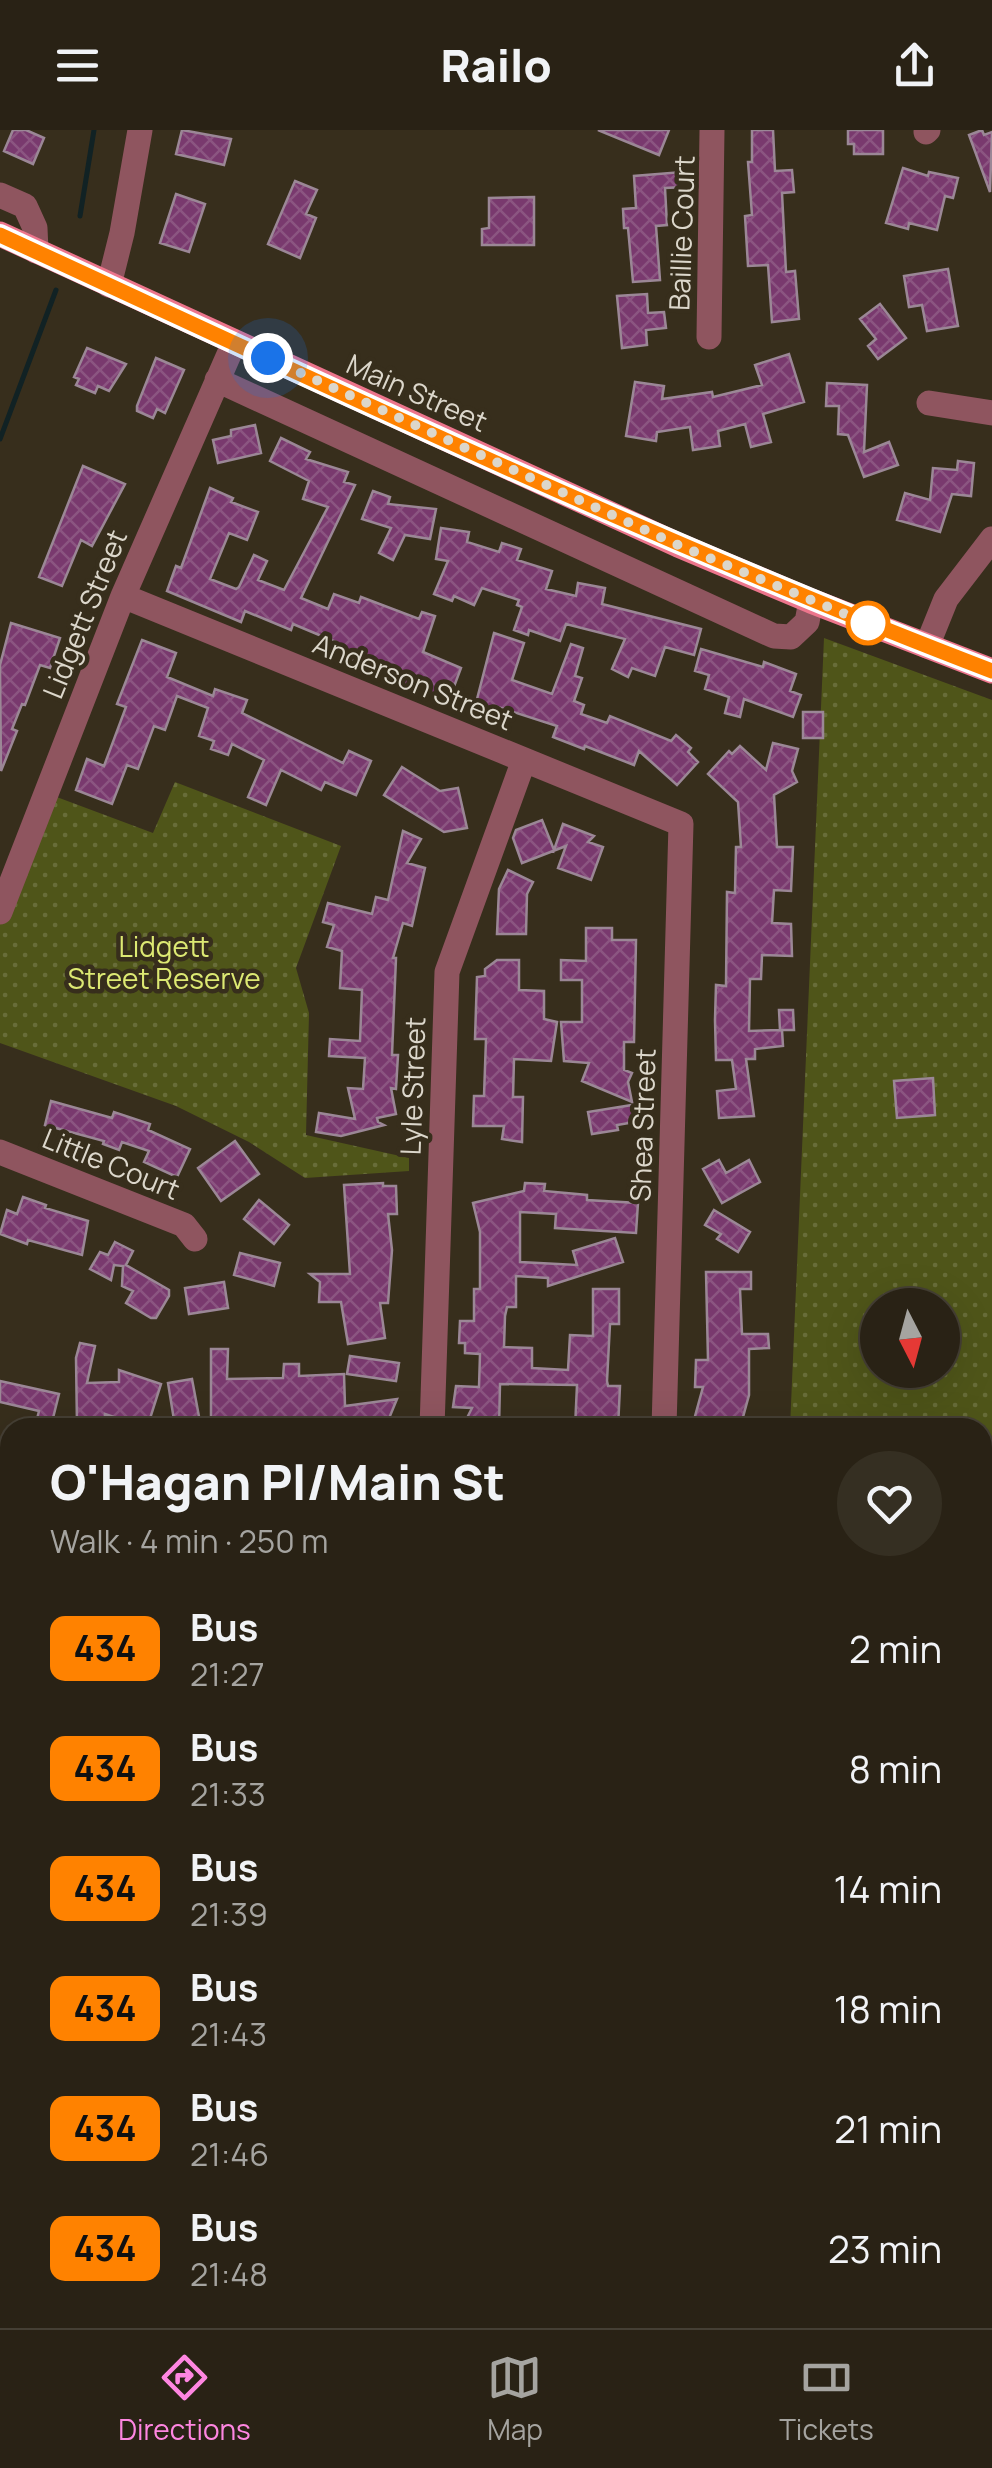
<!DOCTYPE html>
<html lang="en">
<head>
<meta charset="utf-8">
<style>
	:root { --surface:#292215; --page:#352f22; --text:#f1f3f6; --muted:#a5a4a0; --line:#453f34; --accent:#fe86e1 }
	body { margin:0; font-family:Manrope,sans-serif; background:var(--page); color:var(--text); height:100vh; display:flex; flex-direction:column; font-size:38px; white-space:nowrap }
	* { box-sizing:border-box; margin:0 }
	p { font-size:32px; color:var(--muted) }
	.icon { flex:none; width:55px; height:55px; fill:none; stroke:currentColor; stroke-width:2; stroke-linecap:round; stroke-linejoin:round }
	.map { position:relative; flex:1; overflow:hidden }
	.drawer { position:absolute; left:0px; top:1288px; width:992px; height:912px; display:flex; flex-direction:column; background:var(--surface); border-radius:30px 30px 0 0; box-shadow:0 10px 40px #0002,0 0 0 2px var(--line) }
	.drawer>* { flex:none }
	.badge { padding:0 20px; border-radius:15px; font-size:35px; line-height:65px }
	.needle { width:65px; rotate:174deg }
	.fabs { position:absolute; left:860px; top:1158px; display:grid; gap:20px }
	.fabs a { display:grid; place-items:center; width:100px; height:100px; border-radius:50%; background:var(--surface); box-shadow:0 10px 40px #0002,0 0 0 2px var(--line); font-size:50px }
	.you { position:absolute; width:50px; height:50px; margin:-25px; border:8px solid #fff; border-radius:50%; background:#1a73e8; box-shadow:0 0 0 15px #1a73e833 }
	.map>.badge { position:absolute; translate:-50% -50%; box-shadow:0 0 0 5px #fff }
	.round { display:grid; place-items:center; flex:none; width:105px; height:105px; border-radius:52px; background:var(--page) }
	.overview { display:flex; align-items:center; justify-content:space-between; height:170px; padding:0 50px }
	h1 { font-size:48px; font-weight:800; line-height:75px }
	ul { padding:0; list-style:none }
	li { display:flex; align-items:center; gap:30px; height:120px; padding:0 50px }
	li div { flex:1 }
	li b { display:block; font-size:38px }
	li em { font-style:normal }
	li .badge { min-width:110px; font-weight:700; text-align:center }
	header { display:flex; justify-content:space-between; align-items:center; height:130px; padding:0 50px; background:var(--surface); font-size:45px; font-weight:800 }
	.tabs { display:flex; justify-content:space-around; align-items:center; height:140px; border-top:2px solid var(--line); background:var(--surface); font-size:28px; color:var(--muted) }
	.tabs a { display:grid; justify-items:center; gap:5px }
	.tabs .active { color:var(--accent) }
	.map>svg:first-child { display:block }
</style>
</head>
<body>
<header><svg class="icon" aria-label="menu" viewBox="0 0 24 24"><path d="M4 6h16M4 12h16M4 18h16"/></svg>Railo<svg class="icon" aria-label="share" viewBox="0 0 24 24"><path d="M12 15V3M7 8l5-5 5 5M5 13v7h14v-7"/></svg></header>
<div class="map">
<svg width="992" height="2198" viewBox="0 0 992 2198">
	<defs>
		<pattern id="grass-dots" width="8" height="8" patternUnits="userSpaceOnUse" patternTransform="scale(2.5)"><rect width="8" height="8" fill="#4f5519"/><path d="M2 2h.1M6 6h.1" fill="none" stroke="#686d39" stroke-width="1.8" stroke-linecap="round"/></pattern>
		<pattern id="building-cross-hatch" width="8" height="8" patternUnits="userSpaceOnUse" patternTransform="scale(2.5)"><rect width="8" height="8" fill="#79396e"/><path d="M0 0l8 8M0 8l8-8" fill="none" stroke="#8b5581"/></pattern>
	</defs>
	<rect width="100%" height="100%" fill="#372e1c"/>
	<path fill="url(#grass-dots)" fill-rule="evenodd" d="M824,508L992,570V1769L982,1768V1298H790ZM878,1175H942V1240H878Z
		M175,652L341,716L296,838L309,883L306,1005L409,1028V1041L305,1048L249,1012L176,976L0,913V782L46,663L153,703Z"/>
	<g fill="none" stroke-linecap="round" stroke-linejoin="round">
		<path stroke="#112224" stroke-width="5" d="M80,86L94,0
			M0,309L56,160"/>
	</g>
	<path fill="url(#building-cross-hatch)" stroke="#9b8796" stroke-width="2.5" d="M13,0H26L44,8L33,34L4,21Z
		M182,0L231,9L224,35L176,24Z
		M598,0H669L659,25Z
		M752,0H773L775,41L792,40L794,62L782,63L786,142L795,141L799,189L772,192L768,135L748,136L745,86L752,85L748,32H752Z
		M848,0H883V24H854V14H848Z
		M982,0L984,5L992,2L990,62L969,5Z
		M903,38L928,46L929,42L958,48L953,68L945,66L937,100L909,93L908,99L886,93Z
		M682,42L684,57L665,58L667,95L656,96L660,150L633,152L628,98H624L623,79L636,78L634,46Z
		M295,51L317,60L306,84L316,88L300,128L268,114Z
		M176,64L205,74L189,122L160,113Z
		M534,67V115H482V99L489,98V68Z
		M948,139L958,196L927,201L922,175L909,177L904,146Z
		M647,164L648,183L664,182L666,198L646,200L647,215L622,218L617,166Z
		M880,174L906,208L878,229L868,216L876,209L860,189Z
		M87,218L126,234L109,261L98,256L95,263L76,255L79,249L74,247Z
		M789,224L804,272L763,284L771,312L751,317L745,294L718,301L720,316L693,320L690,297L657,302L656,311L626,306L635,252L664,256L662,269L712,262L713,267L762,255L755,235Z
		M156,228L184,240L165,283L157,279L153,288L137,281V276Z
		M827,253L867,255L864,322L889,312L898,335L864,347L848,305L838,304L839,276H826Z
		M255,295L261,323L218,333L213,310L231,306V300Z
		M281,308L310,322L306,329L348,342L344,352L355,355L301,468L328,479L334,464L359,473L361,467L419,489L422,482L435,486L423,522L461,538L449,570L386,550L388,544L332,521L336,512L293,494L291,500L245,481L241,492L167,461L176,436L181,438L210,358L233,368L231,372L258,382L247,410L229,403L210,449L236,459L239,457L254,425L267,431L258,450L284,460L328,377L303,369L309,351L270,331Z
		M958,331L974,333L971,366L952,364L940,402L897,390L905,363L930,370L933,338L957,340Z
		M83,336L125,354L92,416L81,410L62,456L39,447Z
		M373,361L390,367L388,374L436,379L430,409L405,405L393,430L379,423L391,398L362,389Z
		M441,398L469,402L467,412L499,422L502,413L521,419L517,430L552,441L546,459L576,466L578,453L605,458L602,474L701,499L694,525L665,517L655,546L632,538L628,547L612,539L625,509L566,494L560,511L529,500L528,505L514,500L522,477L517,475L519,470L482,458L474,475L454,466L452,471L434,464L448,431L436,429Z
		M11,493L60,508L50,538L40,535L25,575L22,574L12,599L17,601L1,641L0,535Z
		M494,503L524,513L512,550L552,564L571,514L583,518L575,546L582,548L574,571L584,575L581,584L607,593L610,586L671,611L676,605L691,618L688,622L698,632L677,655L639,621L634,635L585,616L584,619L553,607L557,596L498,577L496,583L475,577Z
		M142,510L176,523L167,547L213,566L215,559L247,570L242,583L343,633L349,621L371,631L356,665L325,652L321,660L281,640L266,675L248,667L264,630L232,614L228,625L211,619L214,611L199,606L208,578L177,566L165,600L154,596L138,639L127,635L112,674L76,660L87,629L104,636L126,577L117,574Z
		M701,519L763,537L764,532L796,544L790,561L801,565L793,587L744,569L740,587L725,583L729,567L705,559L709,545L695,541Z
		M803,582H823V608H803Z
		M773,613L798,619L792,641L797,652L774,665L777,717H793L791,761L774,760L772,793L791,794L792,826L762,825L761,849H750L749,901L780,900L779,880H793L794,900H782L783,916L755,919V929H746L754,986L719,988L717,961L736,959L732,930H716L715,890L716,855L726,856L727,762L735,763L736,717H741L738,672L708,644L729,621L732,624L740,616L766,640Z
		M402,637L440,661L458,658L467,698L444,702L384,665Z
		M542,690L554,720L563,694L594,706L588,712L603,717L591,750L558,738L566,716L522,733L513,708L516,700Z
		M403,701L421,709L407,733L425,738L412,796L403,793L393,828H396L392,925H398L396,959L391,958L396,984L377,988L378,992L384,995L341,1006L316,1002L319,983L355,989L348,958L363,959L365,928L329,926L330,909L360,911L362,860L340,858L342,821L327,817L334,795L323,792L328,773L372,784L376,767L388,770Z
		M508,740L533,752L527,764L526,804H497L499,759Z
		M586,798H612V810H636L634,912H624V940L632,943L628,952L632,972L582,951L589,933L564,931L561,892H582V850H561V830L586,831Z
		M497,830H519V860L544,861V889L557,892L551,931L514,929L513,967H523L522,1012L502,1009L504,996H473L474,966H484L486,909H475L477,847L485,846V839Z
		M933,948L935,985L897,988L894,951Z
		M51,971L112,988L114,982L150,994L148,1000L190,1019L177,1047L144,1032L149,1021L122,1012L119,1020L103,1014L104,1011L45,995Z
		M632,975L635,992L617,995L618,1000L592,1004L588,982Z
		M235,1011L259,1044L221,1071L198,1038Z
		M719,1030L726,1043L749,1030L760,1052L722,1073L703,1039Z
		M383,1053V1056H396L397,1084H388L392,1120L388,1173H380L385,1208L348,1214L341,1172H319L320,1152L310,1144H350L344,1055Z
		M525,1053L545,1054L544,1061L587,1065V1070L638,1073L636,1103L555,1098L556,1084L520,1082V1132L577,1135L573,1121L615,1108L623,1132L548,1156V1148L516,1146V1177H507L505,1186L504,1217L532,1218V1238L568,1240L570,1205L593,1206V1159H619V1194H610L607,1251L608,1256H620L618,1298H575L577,1255L500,1254L499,1298H462L472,1278L453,1277L456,1256L479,1257L480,1224L465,1223V1213H459L460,1191H474V1159H480V1102L473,1073L524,1061Z
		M23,1067L46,1075L45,1078L88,1091L82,1125L28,1110L27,1114L0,1104L7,1080L17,1084Z
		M259,1070L289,1095L274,1114L244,1089Z
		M714,1080L750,1102L738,1122L717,1109L721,1104L705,1095Z
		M115,1112L133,1121L126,1135L169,1160V1166L156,1188H151L126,1173L133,1161L122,1156L123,1136L114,1135L111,1150L90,1139L100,1122L108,1125Z
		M240,1123L280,1133L274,1156L234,1145Z
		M706,1142H751V1159H740L742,1204H768L769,1218L749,1219V1265L740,1298H720L694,1290L703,1257H695L696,1230H708Z
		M224,1152L228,1178L189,1184L185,1158Z
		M80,1213L95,1216L87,1253L119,1252V1240L161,1254L147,1298L105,1284V1295L77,1296L76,1228Z
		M211,1219H228L227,1249L283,1248L284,1234H299V1246L344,1244L345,1276L397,1269L385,1298H254V1289L211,1290Z
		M350,1226L399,1233L396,1251L347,1244Z
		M192,1249L200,1292L175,1296L168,1253Z
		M0,1251L59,1264L51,1296L36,1293L39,1281L0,1272Z"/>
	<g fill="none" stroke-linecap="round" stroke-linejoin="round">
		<path stroke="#8f555f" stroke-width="25" d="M926,2L928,0
			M0,65L25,76L35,98L36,121
			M109,155L122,103L140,0
			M709,207L712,0
			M217,250L774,506L791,507L807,492L811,471
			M929,273L992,283
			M123,466L681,694L664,1298
			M927,516L946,469L992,409
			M0,782L123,466L234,213
			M0,1022L184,1095L195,1109
			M432,1298L447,842L524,630
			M0,1336L10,1337
			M0,1596H10
			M607,2190L632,2198
			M392,2198L400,2190
			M808,2198L851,2190"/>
		<path stroke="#ec758c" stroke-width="25" d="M0,104L678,415L811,471L992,541"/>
	</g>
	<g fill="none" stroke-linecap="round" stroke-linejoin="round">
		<g stroke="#fff" stroke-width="22">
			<path id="line" d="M0,105C328,256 654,412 992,541"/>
		</g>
		<use href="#line" stroke="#ff8200" stroke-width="15"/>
		<path stroke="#dcd7cb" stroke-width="10" stroke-dasharray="0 18" d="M268,228L678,415L884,500L868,493"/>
	</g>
	<circle fill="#fff" stroke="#ff8200" stroke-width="5" cx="868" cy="493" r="20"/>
	<g text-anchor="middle" stroke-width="9" stroke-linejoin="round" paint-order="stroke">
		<g font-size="28" fill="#dcd7cb" stroke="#372e1c">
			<text transform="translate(682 103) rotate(-88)" y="10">Baillie Court</text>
			<text transform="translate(417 263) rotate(24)" y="10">Main Street</text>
			<text transform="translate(85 484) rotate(-68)" y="10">Lidgett Street</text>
			<text transform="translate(413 552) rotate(22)" y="10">Anderson Street</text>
			<text transform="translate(413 956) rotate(-88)" y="10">Lyle Street</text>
			<text transform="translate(643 995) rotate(-88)" y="10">Shea Street</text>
			<text transform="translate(111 1034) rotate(22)" y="10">Little Court</text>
		</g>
		<g font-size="28" fill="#dde973" stroke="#372e1c">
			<text x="164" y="827">Lidgett<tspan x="164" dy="32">Street Reserve</tspan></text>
		</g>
	</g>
</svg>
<div class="fabs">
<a><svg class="needle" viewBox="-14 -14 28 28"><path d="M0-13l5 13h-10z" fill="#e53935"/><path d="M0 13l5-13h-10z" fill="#a5a4a0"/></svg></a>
</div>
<div class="you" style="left:268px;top:228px"></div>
<section class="drawer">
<div class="overview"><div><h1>O'Hagan Pl/Main St</h1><p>Walk · 4 min · 250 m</p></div><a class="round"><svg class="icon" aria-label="heart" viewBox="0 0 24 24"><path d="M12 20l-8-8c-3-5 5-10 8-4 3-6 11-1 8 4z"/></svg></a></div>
<ul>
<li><span class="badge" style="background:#ff8200;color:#111">434</span><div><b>Bus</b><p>21:27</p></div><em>2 min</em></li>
<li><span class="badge" style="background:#ff8200;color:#111">434</span><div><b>Bus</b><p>21:33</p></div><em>8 min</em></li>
<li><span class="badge" style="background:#ff8200;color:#111">434</span><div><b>Bus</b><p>21:39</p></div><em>14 min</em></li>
<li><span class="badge" style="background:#ff8200;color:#111">434</span><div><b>Bus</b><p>21:43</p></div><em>18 min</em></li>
<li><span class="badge" style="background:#ff8200;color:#111">434</span><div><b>Bus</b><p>21:46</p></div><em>21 min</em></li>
<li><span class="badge" style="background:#ff8200;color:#111">434</span><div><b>Bus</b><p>21:48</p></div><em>23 min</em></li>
</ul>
</section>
</div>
<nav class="tabs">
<a class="active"><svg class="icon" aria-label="directions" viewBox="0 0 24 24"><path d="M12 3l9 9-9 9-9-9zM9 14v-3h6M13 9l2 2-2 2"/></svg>Directions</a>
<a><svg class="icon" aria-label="map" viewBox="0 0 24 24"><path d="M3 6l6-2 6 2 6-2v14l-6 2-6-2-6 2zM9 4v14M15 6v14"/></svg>Map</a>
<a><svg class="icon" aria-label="tickets" viewBox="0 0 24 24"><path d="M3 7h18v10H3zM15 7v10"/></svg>Tickets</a>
</nav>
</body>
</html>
